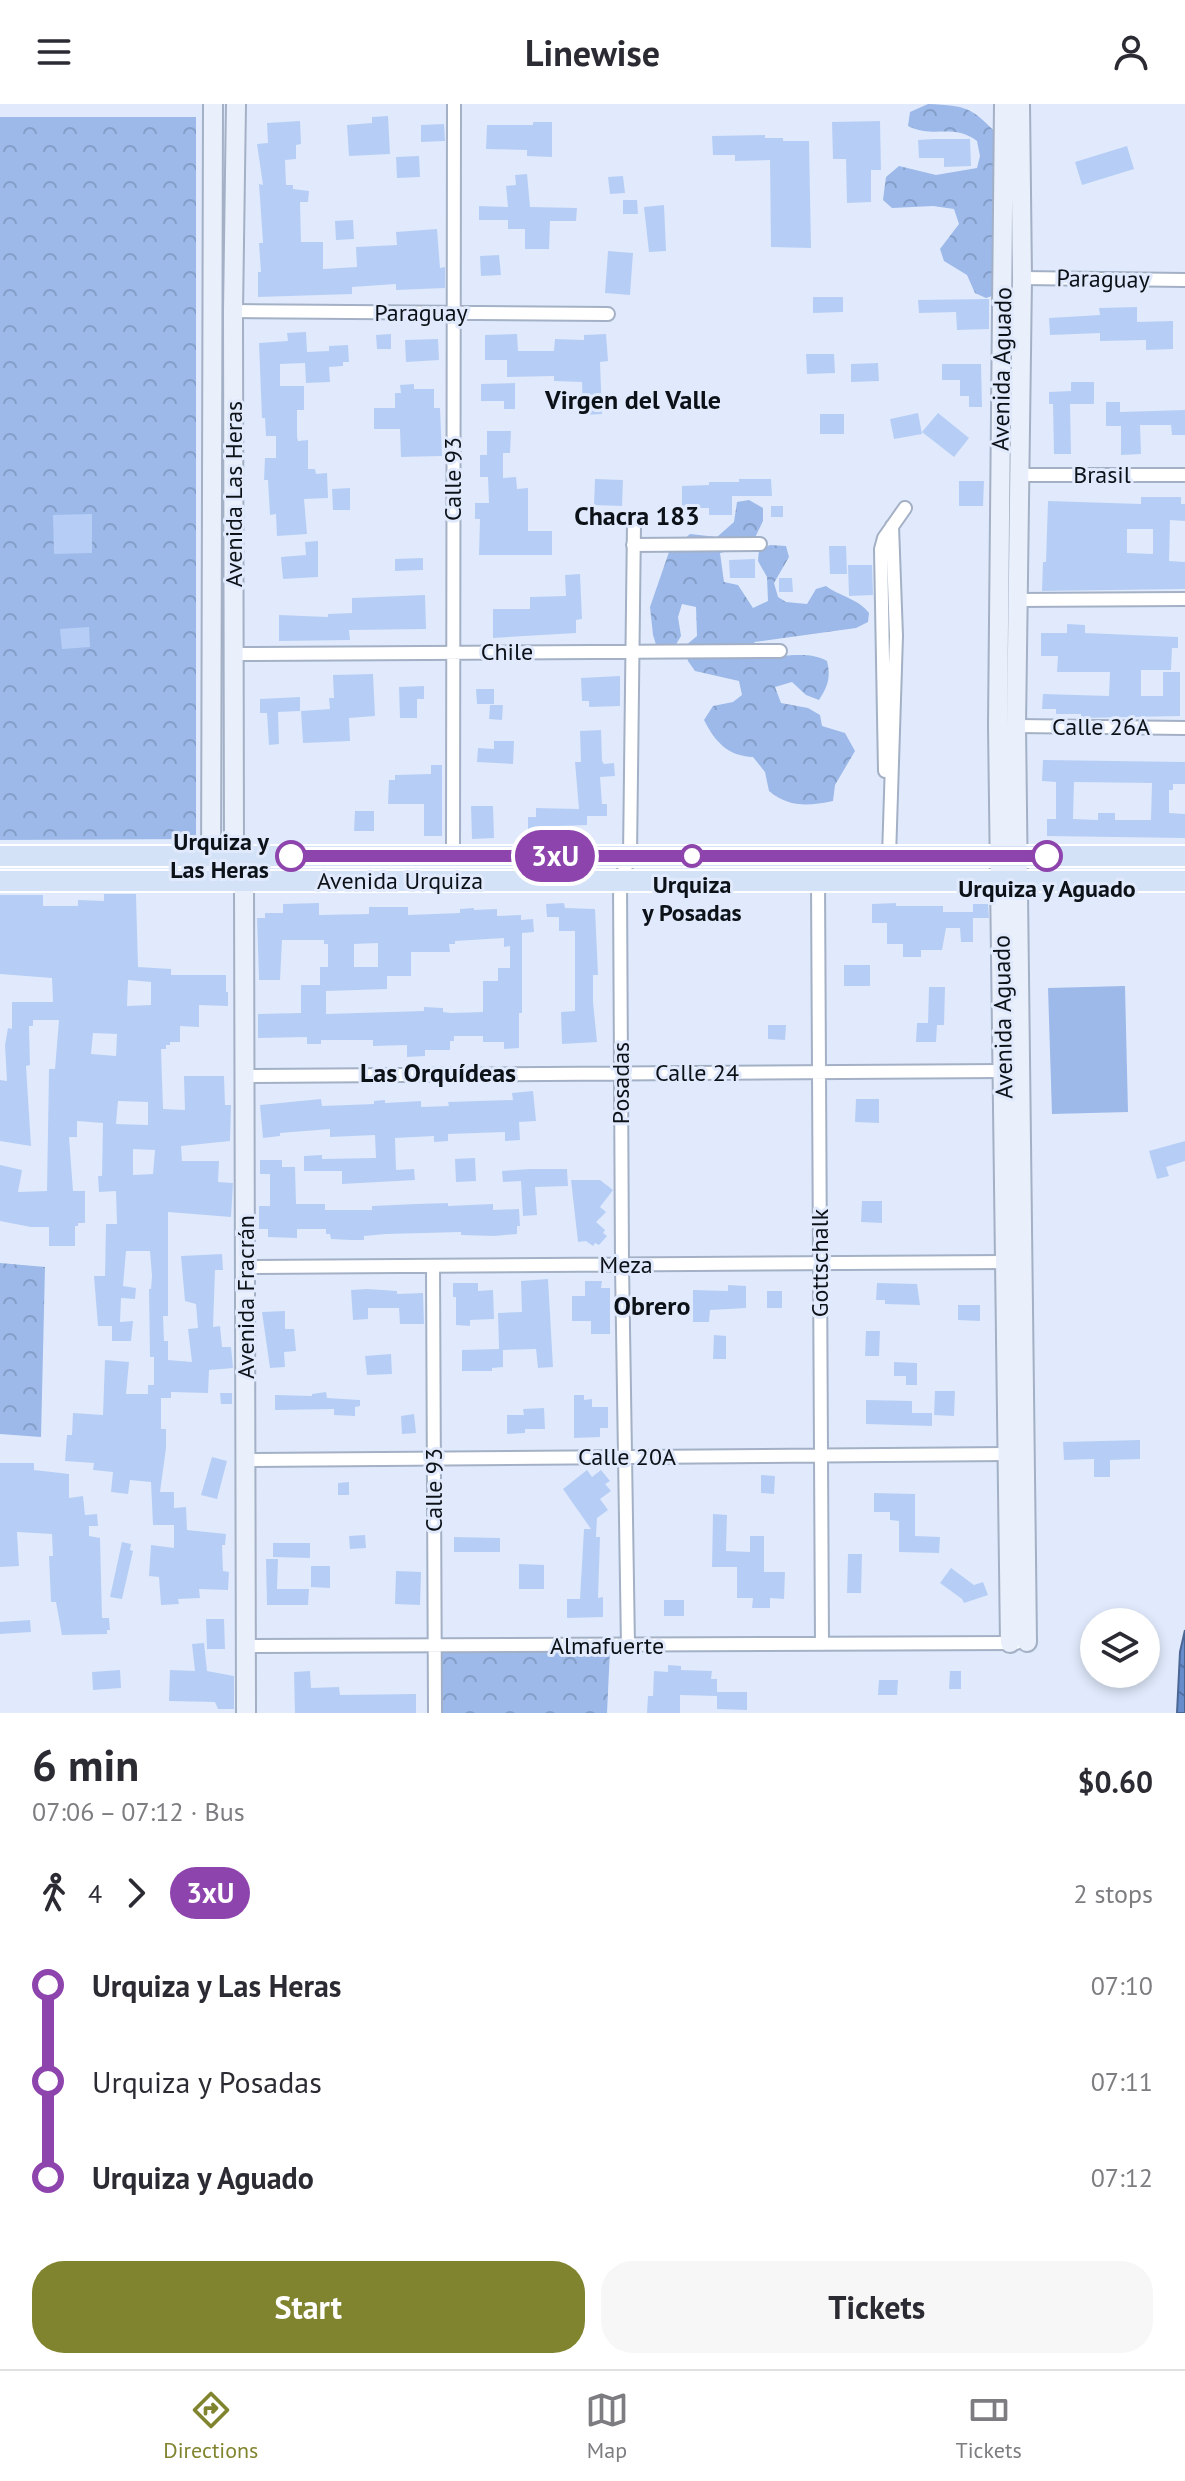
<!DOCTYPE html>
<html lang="en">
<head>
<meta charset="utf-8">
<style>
	:root { --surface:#fff; --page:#f7f7f7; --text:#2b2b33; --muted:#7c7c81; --line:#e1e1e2; --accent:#81842e }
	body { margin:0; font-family:"PT Sans",sans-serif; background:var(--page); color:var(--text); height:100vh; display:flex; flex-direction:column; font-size:30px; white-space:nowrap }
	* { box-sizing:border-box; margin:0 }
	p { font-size:26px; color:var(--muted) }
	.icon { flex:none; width:44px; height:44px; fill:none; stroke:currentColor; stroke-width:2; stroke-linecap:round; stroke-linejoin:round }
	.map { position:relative; height:1609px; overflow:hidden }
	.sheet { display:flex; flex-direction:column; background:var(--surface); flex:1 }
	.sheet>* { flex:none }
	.badge { padding:0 16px; border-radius:26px; font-size:28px; line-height:52px }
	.tools { position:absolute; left:1080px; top:1504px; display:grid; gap:16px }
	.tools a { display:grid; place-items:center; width:80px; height:80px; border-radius:50%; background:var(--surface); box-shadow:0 4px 12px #0003; font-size:40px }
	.map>.badge { position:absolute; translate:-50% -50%; box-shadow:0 0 0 4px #fff }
	.legs { display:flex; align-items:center; gap:12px; height:88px; padding:0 32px; font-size:26px }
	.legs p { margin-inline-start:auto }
	.overview { display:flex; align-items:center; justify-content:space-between; height:136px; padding:0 32px }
	h1 { font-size:44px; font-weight:600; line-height:60px }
	.action { display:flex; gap:16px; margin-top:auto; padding:16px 32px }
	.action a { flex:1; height:92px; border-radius:32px; background:var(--accent); color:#fff; font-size:32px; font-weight:600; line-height:92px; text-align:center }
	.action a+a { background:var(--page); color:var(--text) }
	ul { padding:0 32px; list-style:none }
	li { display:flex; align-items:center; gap:28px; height:96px; font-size:30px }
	li i { display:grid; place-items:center; width:12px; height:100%; margin:0 10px; background:currentColor }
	li i::after { content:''; width:20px; height:20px; margin:-10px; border:6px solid; border-radius:50%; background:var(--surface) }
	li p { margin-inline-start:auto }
	li:first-child i { background:linear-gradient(#0000 50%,currentColor 0) }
	li:last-child i { background:linear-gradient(currentColor 50%,#0000 0) }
	header { display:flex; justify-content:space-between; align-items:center; height:104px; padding:0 32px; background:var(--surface); font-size:36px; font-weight:600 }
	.tabs { display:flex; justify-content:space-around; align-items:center; height:112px; border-top:2px solid var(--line); background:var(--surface); font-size:22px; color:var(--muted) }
	.tabs a { display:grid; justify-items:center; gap:4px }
	.tabs .current { color:var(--accent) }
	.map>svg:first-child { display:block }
</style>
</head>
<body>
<header><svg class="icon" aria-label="menu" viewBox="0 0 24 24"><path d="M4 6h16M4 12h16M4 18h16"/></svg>Linewise<svg class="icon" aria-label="person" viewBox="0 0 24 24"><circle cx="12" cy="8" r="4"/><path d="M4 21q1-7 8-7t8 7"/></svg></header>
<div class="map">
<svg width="1185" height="1609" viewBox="0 0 1185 1609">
	<defs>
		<pattern id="forest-crowns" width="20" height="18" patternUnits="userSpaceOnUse" patternTransform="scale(2)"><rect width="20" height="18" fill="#9cb9ea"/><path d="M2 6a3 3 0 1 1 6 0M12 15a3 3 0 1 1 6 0" fill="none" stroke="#859ec8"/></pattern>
		<pattern id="water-ripples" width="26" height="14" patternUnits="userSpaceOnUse" patternTransform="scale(2)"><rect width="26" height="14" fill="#678ccb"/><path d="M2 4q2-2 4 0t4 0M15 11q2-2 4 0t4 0" fill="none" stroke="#5371a4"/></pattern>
	</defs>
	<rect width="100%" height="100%" fill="#e0eafc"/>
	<path fill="#9cb9ea" d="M1125,882L1128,1008L1052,1010L1048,884Z"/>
	<path fill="url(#forest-crowns)" d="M928,0C968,2 971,3 998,31L1004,188L986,194L975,189L967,171L944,157L940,145L959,120L954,105L933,102L892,104L883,96L886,73L899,62L936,71L977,64L980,52L977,37C953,19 934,35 908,22L910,8Z
		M0,13H196V735L0,736Z
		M749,396L763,404V417L751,442L720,449L724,478L738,481L753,504L768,497L767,473L758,457L759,446L770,441L786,442L789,453L774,479L778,493L786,498L807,500L816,485L826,482C839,492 859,495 869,509L868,518L856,524L754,538L764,551C786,554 808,546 827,557C831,573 828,582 819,596L806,591L792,578L775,583L781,599L808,604L820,611L822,622L845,629L855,647L835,681L833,697C808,702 790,704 769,687L765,668L753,653C728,652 715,638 704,616L713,602L733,598L742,591L739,577L695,567L688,557L685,542L697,532L696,503L682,500L678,513L681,532L672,547H658L653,531L650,503L669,448L690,430L717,433L734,418L737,398Z
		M0,1159L45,1163L41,1333L0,1330Z
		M441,1545H610L607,1609H441Z"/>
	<path fill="url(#water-ripples)" stroke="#4c6796" stroke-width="2" d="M1185,1526V1609H1177L1180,1548Z"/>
	<path fill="#b6cef6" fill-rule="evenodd" d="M388,12L390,50L349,52L347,21L372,19V13Z
		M300,17L301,40L296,41V55L285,56L286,81H293V85L309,87L308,98H300L301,138H323V165L357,163L356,143L397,141L396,128L437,125L440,164L445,163V184L396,186V180L352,183V190L258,193V168H261L259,139H263L259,80L263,81L257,40L268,39L267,19Z
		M880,17L881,66H871V98L847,99L846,55H833L832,18Z
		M533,18H552V53L527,52V46L486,45L487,21H533Z
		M444,20L445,37L421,38V21Z
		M765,31V34H783V37H809L811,144L771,143L770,56L735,57V51H713L712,32Z
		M934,35H970L971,62L944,63V54H919L918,36Z
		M1127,42L1134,65L1082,81L1075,58Z
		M419,52L420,73L397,74L396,53Z
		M527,70L530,103L577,104L576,117H550L549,145H525V125H508V116H479V102L508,103L506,82L516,81L515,71Z
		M623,72L625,89L610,90L608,73Z
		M623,96H637L638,110H623Z
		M664,101L666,147L649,148L644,103Z
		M353,116L354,135L336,136L335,117Z
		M608,147L633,149L630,191L605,189Z
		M499,151L501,171L481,172L480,152Z
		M813,193H843V208L813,209Z
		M989,195V225L957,226L956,208L919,209L918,196Z
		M1137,203V218L1173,217V245L1146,246V236L1100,237V229L1050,231L1049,214L1100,211L1099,204Z
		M306,228L307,248L329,247V242L348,241L349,258H343V262L329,263L330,278L306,279L305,259L280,260V282H304V306H297V333L298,337L308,336V365H315L316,370L327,369L328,394L304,395L307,430L277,432L276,410L270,411L268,376H264L265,354H276V332H266L265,314H262L259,239L288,237L287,229Z
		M391,230V245H377L376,231Z
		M517,230L518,247H554L555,235L584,236V231L606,230L608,257L600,258L602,310L583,311L582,278L554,277V272L507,273V256H485V231Z
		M438,235L439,256L406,258L405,236Z
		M806,250H834L835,269L807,270Z
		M878,259L879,277L851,278V260Z
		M942,260H981L982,303H969V292H960V276H942Z
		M1071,278H1094V300H1070L1071,350H1054L1053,300H1049V288L1071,287Z
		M515,279V305H504V297H481V280Z
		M414,280V285H434V304H440L442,352L401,353L400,325H374V304H395V289H401L400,281Z
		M1106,298H1120V308L1185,306V331H1172L1171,321H1140L1141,350L1121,351V322H1106Z
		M918,309L922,330L894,335L890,315Z
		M938,309L969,334L954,353L922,328Z
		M820,310H844V330H820Z
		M487,327H511L510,349H503V374L516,373L517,385L528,384V427H552V451H479L480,415H475V399H489L488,373H480V351H487Z
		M595,375L623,376L622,402L594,401Z
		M739,375H771L772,392H732V411H709V404H682V382L709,381V378H739Z
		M959,377H984L983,402H959Z
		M350,384V406H333L332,385Z
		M1141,393H1181V400H1185V417L1170,416L1169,457L1185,458V485L1042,487L1043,458H1046L1048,397L1141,400ZM1127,425H1153V450L1127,449Z
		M771,402H783V413H771Z
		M92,410V449L54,450L53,411Z
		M318,437V473L283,475L281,453L306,451L305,438Z
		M829,442H846L847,470H830Z
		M423,454V466L395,467V455Z
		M755,455V474H730L729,456Z
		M848,461H872L873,491L849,492Z
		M580,470L582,515L576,516V529L493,534V505H530V493L566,492L565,471Z
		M779,474H792L793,488H779Z
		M425,491L426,525L349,526L350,536L279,537V511L328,513V510L352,509V494Z
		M1067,520L1085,521V529L1178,533V544H1172L1171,566H1141V592H1163V568H1180V612L1081,614V610H1056V605H1042L1043,590L1109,592L1110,568H1057L1058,552H1041V529H1067Z
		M89,523L90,543L62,545L60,525Z
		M373,570L375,612L349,614L350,637L303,639L301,607L330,605L329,594H334L333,571Z
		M620,572V602L589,603V597H582L581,574Z
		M424,582V595H417V614H400L399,583Z
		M476,585H494V600H477Z
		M300,593V607L278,608L279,640L269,641L267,609H260V595Z
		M490,601H503L502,616L489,615Z
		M601,626L602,657L604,660L614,659L615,672L600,673L602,700H607V712H587V721L558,722V726H541V738H528V713H536V704L579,705L575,658H581L580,627Z
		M494,637H514L513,660L477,658L478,644L494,645Z
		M1043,656L1185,658V680H1173V686H1169V709L1185,710V734L1047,732V715H1056V678L1042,677ZM1074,678L1152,679L1151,716H1115V709H1098V716L1073,715Z
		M431,661H442V732H424V700H388L389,676H395V671L431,670Z
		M471,702H493L494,734L472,735Z
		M355,707H374V727H354Z
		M104,790H136L138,863L171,865V871H226V888H228V902L199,901V923L180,922V938H170V941H166V945H161L163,1005L185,1006L184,972H224L225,1001H231L230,1037L181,1042L182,1057H219L218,1078L233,1079L231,1113L168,1108V1212H163L164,1237H168V1256L192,1258L188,1225L198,1224L196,1200L185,1197L181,1152L222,1150L223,1166H215L213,1223L220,1222L222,1243H231L233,1264L209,1266L208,1289L171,1288V1294H161V1325H166V1344L160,1388H174V1404L186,1403L187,1426L226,1430L225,1441H222L223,1467L229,1468L228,1486L199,1485L200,1494L178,1495L179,1500L161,1501L159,1473L149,1472L151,1441L174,1444V1421H153L151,1378L130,1376L128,1390L111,1388L113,1368L93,1366L94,1359L65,1357L67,1331H72L73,1309L103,1311L105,1256L129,1258L126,1290H148V1281H154V1253H150L149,1185H151L152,1172L150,1147H126L123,1182L136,1184L135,1195L121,1194L120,1218L133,1217L131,1237H112V1222H98L94,1172H105L106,1120H117L116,1087L99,1088L98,1072H102L103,1019L77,1017V1033H69L73,1087H85V1119H78V1122H75V1142H49V1123H31L0,1117V1061L22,1066L18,1088L47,1087L49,965H55L59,916H33V922H29L30,961L26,962L31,1042L0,1037V976L7,977L5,941L8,924L12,925V898H53L52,874L0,870V791H43V802H78V796L104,797ZM128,876L151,878V901L127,902ZM93,929L117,930L116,952L91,950ZM118,997L148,998V1021L116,1020ZM133,1045L155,1046L153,1070L133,1071Z
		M319,799V811L369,810V803H408V811L460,809V805L474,804V806L497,805V812L521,811V816L533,815L534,828L522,829V909H519V944L504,945V938H483V932H454V937H450V946H425V952L407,953V941L373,942V936H321V940H307V933L258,934V910L301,909V881H320V863H328V840H324V836H282L280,876H259L257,814H265V809H283V800ZM504,834V843L510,842V864H498V877H483V908L451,909L443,908V904L424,903V907L326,910V887L387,885V872H411V848H450L449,840H455V837ZM378,839V863H354V840Z
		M564,799L565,804L595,805L598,871H593V898L597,938L562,940L561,908L575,907V827H559V813H547L546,800Z
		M896,799V802H943V808H973V838H961L960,824H946L942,846H921V853H903V840H887V819H872V800Z
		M973,800H988L989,814H973Z
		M844,861H870V882H844Z
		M929,883H945L944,921H937L936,938H916L917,919H928Z
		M768,921H786L785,936L768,935Z
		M533,987L536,1017L519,1018L520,1036L505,1037V1028L448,1030V1037L434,1038V1032L395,1034L396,1066L414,1065L415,1076L342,1080V1067H304V1052L322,1051V1055L376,1054L375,1031L330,1033V1025L280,1029V1032L263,1034L260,1001L321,995L322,1002L374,1000V997L385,996V999L421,997V1003L449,1002L448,998L513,996L512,989Z
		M856,995H879V1019L855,1018Z
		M1185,1037V1057L1166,1063L1169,1072L1157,1075L1149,1047Z
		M475,1054L476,1077L456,1078L455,1055Z
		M260,1056H282V1063H295L296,1100H325V1106H372V1102L416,1100L448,1099V1102L493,1100V1106L519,1105L520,1122H517V1130L494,1132L461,1131V1128L386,1130L364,1132V1136H351L331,1135L330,1130H326V1125H297V1134L268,1133V1125H259V1102H270V1070H260Z
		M530,1065H567L568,1082L535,1083L537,1111L523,1112L521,1077L503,1078L502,1067Z
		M571,1076H600L613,1086L600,1103L606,1108L596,1118L605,1126L603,1129L607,1132L599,1141L595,1139L593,1142L586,1137L578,1138Z
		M862,1097H882V1119L861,1118Z
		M548,1175L553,1263L538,1264L536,1245L503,1246V1263L492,1264V1267H462V1246L499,1245L498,1209L522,1208L521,1177Z
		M585,1177H602L601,1184H610V1230H591V1217H572V1192H585Z
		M453,1179H478V1187L493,1186L494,1215L470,1216V1222L456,1221V1193H453Z
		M877,1179L917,1180L920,1201L885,1200V1196H876Z
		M728,1181L746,1182V1204L710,1206L709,1218H693V1186L728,1187Z
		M367,1185L397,1187V1190L423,1189L424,1220H400L399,1204H368V1215L353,1216L351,1186Z
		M767,1187H782V1204H767Z
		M958,1201H980V1217L958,1216Z
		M285,1207V1225H294L296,1247L284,1248L285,1263L270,1264L262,1208Z
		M866,1227H880L879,1252H865Z
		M714,1231L726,1232V1255H713Z
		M391,1250L392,1270L367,1271L365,1252Z
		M894,1258L917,1259V1281H906V1272H894Z
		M935,1287H955L954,1312L934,1311Z
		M326,1288L327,1294L360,1296V1302L355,1303V1312L334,1311V1305L275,1306V1291L312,1292V1290Z
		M220,1289H232V1300H221Z
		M574,1291H584V1296L592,1295V1303H608V1324H600V1333L574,1334Z
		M866,1296L912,1297V1309H932V1322L866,1320Z
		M544,1304L545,1325H525V1329L507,1330V1311H524L523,1305Z
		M414,1310L416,1329L402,1330L401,1312Z
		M1140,1336V1355L1110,1356V1373H1094V1355L1064,1356L1063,1338Z
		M212,1353L227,1357L217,1395L201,1391Z
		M0,1359H34V1366L69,1370V1394L83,1392L85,1411L97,1410L98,1422H89V1432L100,1434L102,1514H109L110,1526H107V1530L62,1531L56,1498H51L49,1452H53L52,1430L17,1428L19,1462L0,1463Z
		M587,1366L592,1373L601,1366L610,1377L605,1380L611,1387L600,1395L608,1406L597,1414L596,1433H600L598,1494L603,1493V1513L567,1514V1495H580L584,1425H591L563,1385Z
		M761,1371L775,1372L774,1390L761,1389Z
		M349,1378V1391H338V1379Z
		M874,1389L915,1390V1432L940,1433L939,1449L899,1448V1417L890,1416V1408H874Z
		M713,1410L727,1411L726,1447L750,1448V1432H764V1468H785L784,1495L770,1494V1504H752L753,1494H737V1463H712Z
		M365,1431L366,1444L350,1445L349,1432Z
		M454,1433L500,1434V1448H454Z
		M122,1438L131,1440L130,1446L133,1447L122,1495L110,1493Z
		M273,1439H310V1454L273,1453Z
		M848,1450H862L861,1489H847Z
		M266,1455H278L277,1485H309L308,1501H267Z
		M519,1460L544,1461V1485H519Z
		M311,1462H330V1484L311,1483Z
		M951,1464L974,1481L983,1478L988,1491L964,1499L962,1495L940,1479Z
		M396,1467L421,1468L420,1501L395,1500Z
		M664,1496H684V1512H664Z
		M206,1515H224L225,1545H207Z
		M30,1516L31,1528L0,1530V1518Z
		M204,1539L207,1567L234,1572V1605H218L215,1598L169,1597L170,1566L195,1567L192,1540Z
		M668,1561L681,1562V1566L712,1567L711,1575H717V1588H747V1606L717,1605V1592L680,1591V1609H647L648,1592H653L654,1567L668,1568Z
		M120,1566L121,1584L93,1586L92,1568Z
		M310,1567L311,1584L339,1583L340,1591L416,1590V1609H295L294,1568Z
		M950,1567H961V1585H949Z
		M879,1576H898L897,1591H878Z"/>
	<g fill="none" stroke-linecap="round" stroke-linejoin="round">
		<g stroke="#a3b0c5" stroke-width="16">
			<path id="street" d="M1022,174L1185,176
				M233,207L608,210
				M1019,371H1185
				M633,441L760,440
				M1016,496L1185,495
				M234,550L780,547
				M1016,622L1185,624
				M885,667L881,445L884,434L905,404
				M453,751L454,0
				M889,753L896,532L892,422
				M818,777L822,1540
				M245,972L1004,967
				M433,1162L435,1609
				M246,1163L1006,1158
				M247,1356L1008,1350
				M247,1542L1016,1539
				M628,1542L622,1161L620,777L630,752L634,419"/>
		</g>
		<g stroke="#a3b0c5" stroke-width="22">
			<path id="secondary" d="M236,0L233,207L234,752L244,777L246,1609
				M1004,0L998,621L1010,1539
				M1020,0L1022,174L1016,622L1027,1538
				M211,777L213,0"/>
		</g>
		<g stroke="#fff" stroke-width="24">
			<path id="primary" d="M0,752H1185
				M0,777H1185"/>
		</g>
		<use href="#street" stroke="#fff" stroke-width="12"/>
		<use href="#secondary" stroke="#eaf0fb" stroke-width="18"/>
		<use href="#primary" stroke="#d4e2f7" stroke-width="20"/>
	</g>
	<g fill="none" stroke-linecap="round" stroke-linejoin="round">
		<g stroke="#fff" stroke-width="18">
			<path id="line-1" d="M291,752H1047"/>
		</g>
		<use href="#line-1" stroke="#8e44ad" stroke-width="12"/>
	</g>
	<g fill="#fff" stroke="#8e44ad" stroke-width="4">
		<circle cx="291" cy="752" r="14"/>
		<circle cx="692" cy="752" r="10"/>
		<circle cx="1047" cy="752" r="14"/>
	</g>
	<g text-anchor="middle" stroke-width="6" stroke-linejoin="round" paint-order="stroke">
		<g font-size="24" fill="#0d1219" stroke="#e0eafc">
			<text transform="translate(1103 175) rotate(1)" y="8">Paraguay</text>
			<text x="421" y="217">Paraguay</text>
			<text transform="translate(1002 265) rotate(-89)" y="8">Avenida Aguado</text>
			<text x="1102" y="379">Brasil</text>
			<text transform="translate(453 375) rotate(-90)" y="8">Calle 93</text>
			<text transform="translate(234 390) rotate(-90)" y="8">Avenida Las Heras</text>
			<text x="507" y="556">Chile</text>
			<text x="1101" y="631">Calle 26A</text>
			<text x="400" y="785">Avenida Urquiza</text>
			<text transform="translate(1003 913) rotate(-91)" y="8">Avenida Aguado</text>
			<text x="697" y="977">Calle 24</text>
			<text transform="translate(621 979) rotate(-90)" y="8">Posadas</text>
			<text transform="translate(820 1159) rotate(-90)" y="8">Gottschalk</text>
			<text x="626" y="1169">Meza</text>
			<text transform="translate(246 1193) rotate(-90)" y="8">Avenida Fracrán</text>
			<text x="627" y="1361">Calle 20A</text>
			<text transform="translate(434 1386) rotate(-90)" y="8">Calle 93</text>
			<text x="607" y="1550">Almafuerte</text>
		</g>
		<g font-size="24" font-weight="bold" fill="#0d1219" stroke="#e0eafc">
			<text x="269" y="746" text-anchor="end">Urquiza y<tspan x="269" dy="28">Las Heras</tspan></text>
			<text x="692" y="789">Urquiza<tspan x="692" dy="28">y Posadas</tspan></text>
			<text x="1047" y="793">Urquiza y Aguado</text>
		</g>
		<g font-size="26" font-weight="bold" fill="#0d1219" stroke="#e0eafc">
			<text x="633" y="305">Virgen del Valle</text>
			<text x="637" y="421">Chacra 183</text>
			<text x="438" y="978">Las Orquídeas</text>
			<text x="652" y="1211">Obrero</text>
		</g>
	</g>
</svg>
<div class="tools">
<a><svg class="icon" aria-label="layers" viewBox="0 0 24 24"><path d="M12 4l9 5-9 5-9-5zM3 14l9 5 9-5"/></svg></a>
</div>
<b class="badge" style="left:555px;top:752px;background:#8e44ad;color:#fff">3xU</b>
</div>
<section class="sheet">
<div class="overview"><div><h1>6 min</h1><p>07:06 – 07:12 · Bus</p></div><b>$0.60</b></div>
<div class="legs"><svg class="icon" aria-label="walk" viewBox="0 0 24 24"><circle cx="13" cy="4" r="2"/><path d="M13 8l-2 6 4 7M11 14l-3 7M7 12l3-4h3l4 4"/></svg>4<svg class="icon" aria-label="forward" viewBox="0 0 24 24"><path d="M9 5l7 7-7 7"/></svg><b class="badge" style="background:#8e44ad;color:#fff">3xU</b><p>2 stops</p></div>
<ul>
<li><i style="color:#8e44ad"></i><b>Urquiza y Las Heras</b><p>07:10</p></li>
<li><i style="color:#8e44ad"></i><span>Urquiza y Posadas</span><p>07:11</p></li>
<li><i style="color:#8e44ad"></i><b>Urquiza y Aguado</b><p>07:12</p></li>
</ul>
<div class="action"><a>Start</a><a>Tickets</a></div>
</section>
<nav class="tabs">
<a class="current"><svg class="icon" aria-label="directions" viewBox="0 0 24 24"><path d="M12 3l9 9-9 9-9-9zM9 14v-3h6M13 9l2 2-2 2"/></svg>Directions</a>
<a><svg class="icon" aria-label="map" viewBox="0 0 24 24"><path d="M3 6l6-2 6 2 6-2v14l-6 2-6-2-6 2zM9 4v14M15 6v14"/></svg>Map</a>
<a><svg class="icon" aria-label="tickets" viewBox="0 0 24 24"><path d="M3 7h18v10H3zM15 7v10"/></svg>Tickets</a>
</nav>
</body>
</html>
